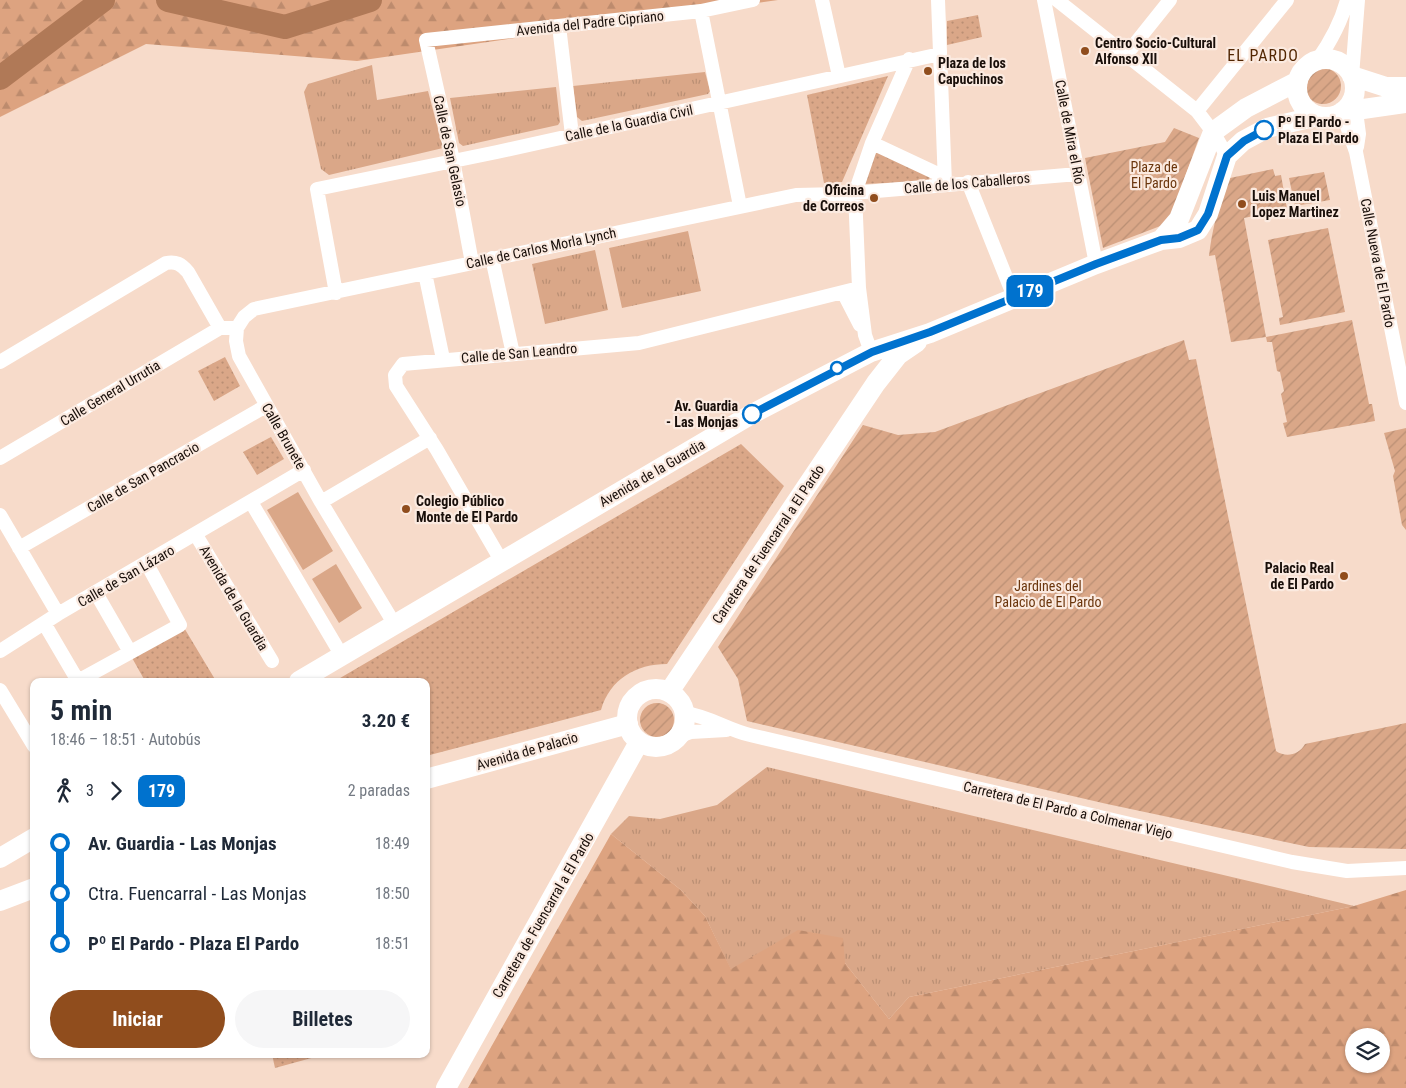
<!DOCTYPE html>
<html lang="es">
<head>
<meta charset="utf-8">
<style>
	:root { --surface:#fff; --page:#f6f6f7; --text:#1f2937; --muted:#747a83; --accent:#904d1d }
	body { margin:0; font-family:"Roboto Condensed",sans-serif; background:var(--page); color:var(--text); height:100vh; display:flex; flex-direction:column; font-size:19px; white-space:nowrap }
	* { box-sizing:border-box; margin:0 }
	p { font-size:16px; color:var(--muted) }
	.icon { flex:none; width:28px; height:28px; fill:none; stroke:currentColor; stroke-width:2; stroke-linecap:round; stroke-linejoin:round }
	.map { position:relative; flex:1; overflow:hidden }
	.details { position:absolute; left:30px; top:678px; width:400px; height:380px; display:flex; flex-direction:column; background:var(--surface); border-radius:10px; box-shadow:0 1px 4px #0004 }
	.details>* { flex:none }
	.badge { padding:0 10px; border-radius:8px; font-size:18px; line-height:32px }
	.tools { position:absolute; left:1345px; top:1028px; display:grid; gap:10px }
	.tools a { display:grid; place-items:center; width:45px; height:45px; border-radius:50%; background:var(--surface); box-shadow:0 1px 4px #0004; font-size:25px }
	.map>.badge { position:absolute; translate:-50% -50%; box-shadow:0 0 0 2px #fff }
	.legs { display:flex; align-items:center; gap:8px; height:55px; padding:0 20px; font-size:16px }
	.legs p { margin-inline-start:auto }
	.headline { display:flex; align-items:center; justify-content:space-between; height:85px; padding:0 20px }
	h1 { font-size:28px; font-weight:700; line-height:38px }
	.cta { display:flex; gap:10px; margin-top:auto; padding:10px 20px }
	.cta a { flex:1; height:58px; border-radius:30px; background:var(--accent); color:#fff; font-size:20px; font-weight:700; line-height:58px; text-align:center }
	.cta a+a { background:var(--page); color:var(--text) }
	ul { padding:0 20px; list-style:none }
	li { display:flex; align-items:center; gap:18px; height:50px; font-size:19px }
	li i { display:grid; place-items:center; width:8px; height:100%; margin:0 6px; background:currentColor }
	li i::after { content:''; width:12px; height:12px; margin:-6px; border:4px solid; border-radius:50%; background:var(--surface) }
	li p { margin-inline-start:auto }
	li:first-child i { background:linear-gradient(#0000 50%,currentColor 0) }
	li:last-child i { background:linear-gradient(currentColor 50%,#0000 0) }
	.map>svg:first-child { display:block }
</style>
</head>
<body>
<div class="map">
<svg width="1406" height="1088" viewBox="0 0 1406 1088">
	<defs>
		<pattern id="grass-tufts" width="24" height="20" patternUnits="userSpaceOnUse" patternTransform="scale(1.25)"><rect width="24" height="20" fill="#daa788"/><path d="M3 7l-1-3M5 7V3M7 7l1-3M15 17l-1-3M17 17v-4M19 17l1-3" fill="none" stroke="#ba8f74"/></pattern>
		<pattern id="forest-firs" width="22" height="20" patternUnits="userSpaceOnUse" patternTransform="scale(1.25)"><rect width="22" height="20" fill="#dda380"/><path d="M5 1l3.5 6h-7zM16 11l3.5 6h-7z" fill="#bd8b6d"/></pattern>
		<pattern id="park-dots" width="8" height="8" patternUnits="userSpaceOnUse" patternTransform="scale(1.25)"><rect width="8" height="8" fill="#daa788"/><path d="M2 2h.1M6 6h.1" fill="none" stroke="#ba8f74" stroke-width="1.8" stroke-linecap="round"/></pattern>
		<pattern id="garden-furrows" width="10" height="10" patternUnits="userSpaceOnUse" patternTransform="scale(1.25)"><rect width="10" height="10" fill="#daa788"/><path d="M-1 1l2-2M0 10L10 0M9 11l2-2" fill="none" stroke="#ba8f74"/></pattern>
	</defs>
	<rect width="100%" height="100%" fill="#f7dbca"/>
	<path fill="url(#grass-tufts)" d="M372,65L377,100L428,91L443,148L329,175L321,169L304,92L308,84Z
		M705,72L710,91L708,94L582,121L577,117L573,86Z
		M556,87L560,122L558,125L463,146L459,143L450,98Z
		M688,231L701,291L622,308L609,248Z
		M595,250L608,310L545,324L532,264Z
		M767,767L1354,906L909,997L889,1019L845,963L798,931L731,970L705,916L681,890L611,834L629,816L660,819L717,805Z"/>
	<path fill="url(#forest-firs)" fill-rule="evenodd" d="M0,0H778L357,61L146,44L0,117Z
		M611,834L681,890L705,916L731,969L798,930L843,938L845,963L889,1019L909,997L1354,906L1406,890V1088H468ZM1381,1036V1064H1354V1036Z"/>
	<path fill="url(#park-dots)" d="M978,15L982,37L947,45V21Z
		M888,76L842,182L824,183L807,95Z
		M877,149L930,175L929,181L863,184Z
		M225,357L240,386L214,401L198,371Z
		M271,437L284,459L257,475L243,452Z
		M741,444L784,486L667,664C636,664 610,679 601,710L426,756V681H335Z
		M183,626L216,681H145L131,656Z
		M272,1054H326L275,1068Z"/>
	<path fill="url(#garden-furrows)" d="M1305 86a18 18 0 1 1 36 0a18 18 0 1 1-36 0Z
		M1174,128L1199,138L1172,213L1163,225L1103,248L1085,158L1165,142Z
		M1273,169L1275,176L1281,175L1287,209L1244,218L1266,337L1352,320L1369,404H1372L1375,421L1287,437L1283,423L1287,422L1281,394L1284,391L1280,372L1277,371L1272,342H1267L1266,337L1231,342L1215,255L1209,256C1212,228 1219,204 1230,178Z
		M1324,172L1330,200L1295,206L1289,178Z
		M1328,228L1345,312L1280,325L1279,318L1283,317L1268,240Z
		M1184,340L1189,360L1196,359L1276,751C1286,758 1299,755 1305,744L1406,723V849L1309,847L1107,804L747,721L738,679L718,647L863,425L898,435L935,432Z
		M1406,428V530L1402,525L1393,476L1395,471L1384,433Z
		M640 720a17 17 0 1 1 34 0a17 17 0 1 1-34 0Z"/>
	<path fill="#daa788" d="M298,492L333,551L303,570L267,510Z
		M336,564L362,608L339,623L312,579Z"/>
	<g fill="none" stroke-linecap="round" stroke-linejoin="round">
		<path stroke="#b07957" stroke-width="24" d="M168,0L285,27L370,0
			M0,78L103,0"/>
		<path stroke="#fff" stroke-width="14" d="M822,0L839,76
			M938,0L945,184
			M1044,0L1096,264
			M1057,0L1197,111L1213,132L1227,156
			M701,11L740,206
			M559,26L572,135
			M1126,55L1170,0
			M1317,61C1331,41 1341,23 1347,0
			M1352,76L1358,0
			M1354,96L1359,134L1357,147
			M1197,111L1287,0
			M1342,112L1356,152L1406,403
			M872,143L936,173L945,184
			M968,182L1014,297
			M492,258L513,354
			M472,263L453,160L426,40L701,11L753,0
			M425,273L443,359
			M843,292L860,325
			M336,293L317,189L497,152L940,54
			M237,328L244,317L254,309L796,195L841,194L1078,174
			M237,328L236,341L239,356L321,502L395,625
			M871,352L865,335L859,288L855,193L872,143L909,59
			M0,362L166,263C176,261 181,264 188,272L220,328H237
			M0,458L220,328
			M251,502L342,656
			M321,502L430,438
			M0,515L58,614
			M196,535L272,661
			M19,548L266,406
			M502,562L437,450L396,386L395,375L403,364L639,343L859,288
			M96,593L130,652
			M44,623L78,681
			M0,651L58,614L304,470
			M78,681L180,625L147,564
			M0,690L34,746
			M685,713C708,716 728,730 750,735L1292,862L1347,871L1406,868
			M680,736L691,732L726,730"/>
		<path stroke="#fff" stroke-width="20" d="M1297 88a29 29 0 1 1 58 0a29 29 0 1 1-58 0Z
			M1352,76L1386,87H1406
			M1342,112L1406,103
			M1161,240L1179,219L1213,132L1246,108L1298,81
			M299,681L752,414L871,352L930,333L1096,264L1161,240L1179,238L1198,230L1208,214L1227,156L1243,141L1267,128L1318,116
			M627 718a29 29 0 1 1 58 0a29 29 0 1 1-58 0Z
			M669,692L876,383L898,355L917,342
			M426,779L628,724
			M0,858L34,838
			M0,901L34,888
			M446,1088L639,742"/>
	</g>
	<g fill="none" stroke-linecap="round" stroke-linejoin="round">
		<g stroke="#fff" stroke-width="11">
			<path id="line-1" d="M752,414L872,352L930,332L1096,264L1161,240L1179,238L1198,230L1208,214L1227,156L1244,141L1264,130"/>
		</g>
		<use href="#line-1" stroke="#0072ce" stroke-width="8"/>
	</g>
	<g fill="#904d1d" stroke="#fbeae0" stroke-width="2">
		<circle cx="1085" cy="51" r="5"/>
		<circle cx="928" cy="71" r="5"/>
		<circle cx="874" cy="198" r="5"/>
		<circle cx="1242" cy="204" r="5"/>
		<circle cx="406" cy="509" r="5"/>
		<circle cx="1344" cy="576" r="5"/>
	</g>
	<g fill="#fff" stroke="#0072ce" stroke-width="2.5">
		<circle cx="1264" cy="130" r="9"/>
		<circle cx="837" cy="368" r="6"/>
		<circle cx="752" cy="414" r="9"/>
	</g>
	<g text-anchor="middle" stroke-width="4.5" stroke-linejoin="round" paint-order="stroke">
		<g font-size="14" fill="#180e09" stroke="#fbeae0">
			<text transform="translate(590 23) rotate(-6)" y="5">Avenida del Padre Cipriano</text>
			<text transform="translate(629 123) rotate(-12)" y="5">Calle de la Guardia Civil</text>
			<text transform="translate(1070 132) rotate(79)" y="5">Calle de Mira el Río</text>
			<text transform="translate(450 151) rotate(78)" y="5">Calle de San Gelasio</text>
			<text transform="translate(967 183) rotate(-5)" y="5">Calle de los Caballeros</text>
			<text transform="translate(541 248) rotate(-12)" y="5">Calle de Carlos Morla Lynch</text>
			<text transform="translate(1378 263) rotate(79)" y="5">Calle Nueva de El Pardo</text>
			<text transform="translate(519 353) rotate(-5)" y="5">Calle de San Leandro</text>
			<text transform="translate(110 393) rotate(-31)" y="5">Calle General Urrutia</text>
			<text transform="translate(284 436) rotate(60)" y="5">Calle Brunete</text>
			<text transform="translate(652 473) rotate(-30)" y="5">Avenida de la Guardia</text>
			<text transform="translate(143 477) rotate(-30)" y="5">Calle de San Pancracio</text>
			<text transform="translate(768 544) rotate(-56)" y="5">Carretera de Fuencarral a El Pardo</text>
			<text transform="translate(126 576) rotate(-30)" y="5">Calle de San Lázaro</text>
			<text transform="translate(234 598) rotate(59)" y="5">Avenida de la Guardia</text>
			<text transform="translate(527 751) rotate(-16)" y="5">Avenida de Palacio</text>
			<text transform="translate(1068 810) rotate(13)" y="5">Carretera de El Pardo a Colmenar Viejo</text>
			<text transform="translate(543 915) rotate(-60)" y="5">Carretera de Fuencarral a El Pardo</text>
		</g>
		<g font-size="14" font-weight="bold" fill="#180e09" stroke="#fbeae0" text-anchor="start">
			<text x="1095" y="48">Centro Socio-Cultural<tspan x="1095" dy="16">Alfonso XII</tspan></text>
			<text x="938" y="68">Plaza de los<tspan x="938" dy="16">Capuchinos</tspan></text>
			<text x="864" y="195" text-anchor="end">Oficina<tspan x="864" dy="16">de Correos</tspan></text>
			<text x="1252" y="201">Luis Manuel<tspan x="1252" dy="16">Lopez Martinez</tspan></text>
			<text x="416" y="506">Colegio Público<tspan x="416" dy="16">Monte de El Pardo</tspan></text>
			<text x="1334" y="573" text-anchor="end">Palacio Real<tspan x="1334" dy="16">de El Pardo</tspan></text>
		</g>
		<g font-size="14" font-weight="bold" fill="#180e09" stroke="#fbeae0" text-anchor="start">
			<text x="1278" y="127">Pº El Pardo -<tspan x="1278" dy="16">Plaza El Pardo</tspan></text>
			<text x="738" y="411" text-anchor="end">Av. Guardia<tspan x="738" dy="16">- Las Monjas</tspan></text>
		</g>
		<g font-size="14" fill="#6b360d" stroke="#fbeae0">
			<text x="1154" y="172">Plaza de<tspan x="1154" dy="16">El Pardo</tspan></text>
			<text x="1048" y="591">Jardines del<tspan x="1048" dy="16">Palacio de El Pardo</tspan></text>
		</g>
		<g font-size="16" letter-spacing="1" fill="#522602" stroke="#fbeae0">
			<text x="1263" y="61">EL PARDO</text>
		</g>
	</g>
</svg>
<div class="tools">
<a><svg class="icon" aria-label="layers" viewBox="0 0 24 24"><path d="M12 4l9 5-9 5-9-5zM3 14l9 5 9-5"/></svg></a>
</div>
<b class="badge" style="left:1030px;top:291px;background:#0072ce;color:#fff">179</b>
<section class="details">
<div class="headline"><div><h1>5 min</h1><p>18:46 – 18:51 · Autobús</p></div><b>3.20 €</b></div>
<div class="legs"><svg class="icon" aria-label="walk" viewBox="0 0 24 24"><circle cx="13" cy="4" r="2"/><path d="M13 8l-2 6 4 7M11 14l-3 7M7 12l3-4h3l4 4"/></svg>3<svg class="icon" aria-label="forward" viewBox="0 0 24 24"><path d="M9 5l7 7-7 7"/></svg><b class="badge" style="background:#0072ce;color:#fff">179</b><p>2 paradas</p></div>
<ul>
<li><i style="color:#0072ce"></i><b>Av. Guardia - Las Monjas</b><p>18:49</p></li>
<li><i style="color:#0072ce"></i><span>Ctra. Fuencarral - Las Monjas</span><p>18:50</p></li>
<li><i style="color:#0072ce"></i><b>Pº El Pardo - Plaza El Pardo</b><p>18:51</p></li>
</ul>
<div class="cta"><a>Iniciar</a><a>Billetes</a></div>
</section>
</div>
</body>
</html>
